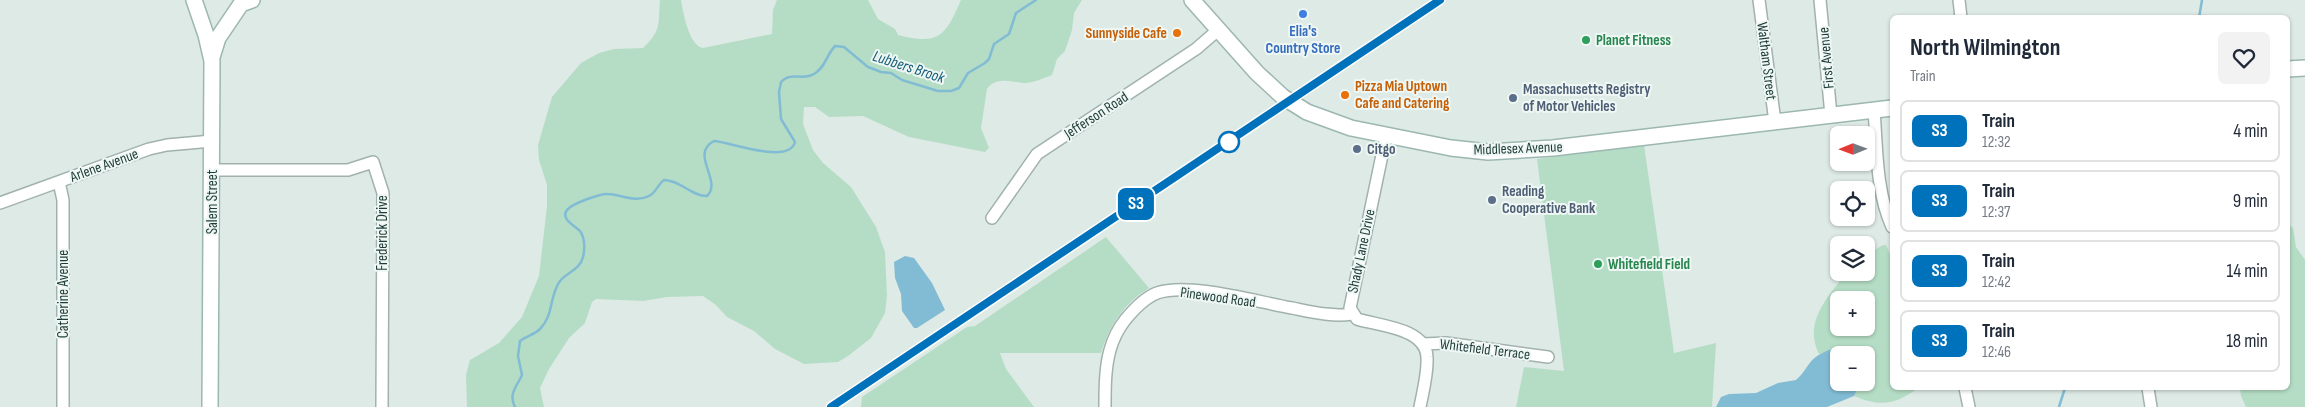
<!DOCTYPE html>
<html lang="en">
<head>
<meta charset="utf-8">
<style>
	:root { --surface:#fff; --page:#f2f2f3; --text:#1f2937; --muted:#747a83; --line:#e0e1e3 }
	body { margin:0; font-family:"Sofia Sans Condensed",sans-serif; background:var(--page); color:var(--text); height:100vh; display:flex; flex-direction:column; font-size:19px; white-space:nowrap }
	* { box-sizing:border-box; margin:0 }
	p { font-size:16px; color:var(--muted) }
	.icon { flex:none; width:28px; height:28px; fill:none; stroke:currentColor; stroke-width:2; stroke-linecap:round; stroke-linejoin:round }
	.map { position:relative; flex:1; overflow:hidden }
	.details { position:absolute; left:1890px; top:15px; width:400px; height:375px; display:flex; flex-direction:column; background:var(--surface); border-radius:8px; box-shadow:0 1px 4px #0004 }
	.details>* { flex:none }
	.badge { padding:0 10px; border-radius:8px; font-size:18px; line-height:32px }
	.needle { width:32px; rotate:269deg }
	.tools { position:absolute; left:1830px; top:126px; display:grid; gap:10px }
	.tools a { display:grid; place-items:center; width:45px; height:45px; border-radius:8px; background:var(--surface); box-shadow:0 1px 4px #0004; font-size:25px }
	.map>.badge { position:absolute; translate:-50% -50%; box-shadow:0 0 0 2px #fff }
	.round { display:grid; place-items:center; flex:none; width:52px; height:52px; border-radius:8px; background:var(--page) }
	.summary { display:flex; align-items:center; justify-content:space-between; height:85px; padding:0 20px }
	h1 { font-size:24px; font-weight:700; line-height:38px }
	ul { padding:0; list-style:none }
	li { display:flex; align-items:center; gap:15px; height:62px; margin:0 10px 8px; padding:0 10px; border:2px solid var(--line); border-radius:8px }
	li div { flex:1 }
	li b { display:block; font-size:19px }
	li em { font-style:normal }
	li .badge { min-width:55px; font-weight:700; text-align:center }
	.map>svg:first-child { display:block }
</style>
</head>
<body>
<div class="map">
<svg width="2305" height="407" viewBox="0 0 2305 407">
	<rect width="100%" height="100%" fill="#deeae6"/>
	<path fill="#b5ddc5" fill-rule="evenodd" d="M660,0H681C683,12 689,46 703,48L772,34L773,10L777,0H868L878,19L895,29L898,35C939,45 945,37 961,0H1082L1074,13L1072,30L1065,51L1057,59L1052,75C1044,78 1033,83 1024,83C1011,82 996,76 987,89L981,128L989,148L985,152L909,137L863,116L829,117L815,107H804L803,124L813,150L823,163L851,187L876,227L885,252L887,296L885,313L871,338L848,356L838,362L804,364L775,349L754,331L727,317L716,305L703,296L667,297L643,301L596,299L592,302L585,323L569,338L549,369L540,388L544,407H467L466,375L470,360L499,343L522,317L539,276L547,206V185L539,160L538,145L552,97L581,63L599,53L614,49L643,48C662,30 658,24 660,0Z
		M1644,145L1674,353L1716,343L1712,407H1516L1524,367L1564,371L1537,159Z
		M2288,224L2293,228L2296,247L2305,260V407H2246L2241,396L2240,388H2288Z
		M1106,237L1149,288C1124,303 1109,326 1101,353H1000L1006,369L1034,407H861L862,397L967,327L975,326Z
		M1883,245H1886L1892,259V388H1918C1895,405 1880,407 1854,396L1856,392V383L1866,382V355H1847L1837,350L1819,354C1803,322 1828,297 1846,273L1866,272V255ZM1839,300H1866V328H1839Z"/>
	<path fill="#82bcd4" d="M905,256L914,258L932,283L945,310L917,328H914L902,311L901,294L895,278L894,262Z
		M1829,350H1839L1847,355H1839V382L1856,383V392L1854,396L1827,407H1716L1721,397L1729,394L1756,393L1778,383L1796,380C1810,368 1806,359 1829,350Z"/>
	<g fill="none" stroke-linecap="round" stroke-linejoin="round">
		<path stroke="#82bcd4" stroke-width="2.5" d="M2199,18L2202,0
			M515,407C508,394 517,386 522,375L518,356L520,341C526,336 534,335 540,329C554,315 549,296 560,281C567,272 580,270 583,257C585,249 585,238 580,231C577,227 557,218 569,208C575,203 601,193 608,194C623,195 635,203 649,196C656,193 658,184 664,180C680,180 691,196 707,196C723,181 689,154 714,141C730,142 789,165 795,142L781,119L779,92L781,82C791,71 803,81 814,74C825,68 827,54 835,46L844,47L868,67L881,72L891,73L902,80L938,91H951L959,88L968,73L985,63L989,59L994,44L1009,34L1016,13L1036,0
			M2059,407L2065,388"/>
		<g stroke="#a1b2ae" stroke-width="14">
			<path id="street" d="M1759,0L1775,122
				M1820,0L1831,115
				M1959,0L1961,18
				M1874,110C1877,149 1876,191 1892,227
				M1386,136L1350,308L1357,319C1379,326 1426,328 1427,357C1428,373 1423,391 1420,407
				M212,170H348L373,162L383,193L382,407
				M59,182L63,200V407
				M0,203L149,149L167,145L212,141
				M992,218L1037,154L1196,49L1218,30
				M1423,344L1446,343L1548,357
				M1965,388L1969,407
				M2148,388L2151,407
				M1105,407C1105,388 1105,368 1110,350C1113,339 1118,329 1125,320C1134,309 1144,298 1157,293C1189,282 1257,302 1292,308C1312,312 1332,317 1352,314"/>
		</g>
		<g stroke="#9cb7b1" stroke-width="18">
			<path id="secondary" d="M194,0L206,35L212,61L210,407
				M1192,0L1257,73L1283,97L1307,112L1351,128L1451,148L1488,152L1553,148L1892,108
				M212,57L218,38L241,4L252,0
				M2288,69L2305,68"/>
		</g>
		<use href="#street" stroke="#fff" stroke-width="11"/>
		<use href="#secondary" stroke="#fff" stroke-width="15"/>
		<path stroke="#587773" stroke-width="2.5" stroke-dasharray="10 5" stroke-linecap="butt" d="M831,407L1440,0"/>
	</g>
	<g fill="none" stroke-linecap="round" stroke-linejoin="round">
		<g stroke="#fff" stroke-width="11">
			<path id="line" d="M831,407L1440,0"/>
		</g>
		<use href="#line" stroke="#0072bc" stroke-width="8"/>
	</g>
	<circle fill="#3f7fe0" stroke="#eef7f4" stroke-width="2" cx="1303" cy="14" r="5"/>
	<g fill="#e8710a" stroke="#eef7f4" stroke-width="2">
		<circle cx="1177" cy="33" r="5"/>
		<circle cx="1345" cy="95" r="5"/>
	</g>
	<g fill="#2e9e5b" stroke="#eef7f4" stroke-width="2">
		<circle cx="1586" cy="40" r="5"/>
		<circle cx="1598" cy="264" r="5"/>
	</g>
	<g fill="#5c6f8a" stroke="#eef7f4" stroke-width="2">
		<circle cx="1513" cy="98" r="5"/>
		<circle cx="1357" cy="149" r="5"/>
		<circle cx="1492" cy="200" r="5"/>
	</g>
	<circle fill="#fff" stroke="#0072bc" stroke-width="2.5" cx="1229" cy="142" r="10"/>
	<g text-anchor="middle" stroke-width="4" stroke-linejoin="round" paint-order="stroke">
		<g font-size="15" font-weight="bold" fill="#366cbe" stroke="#eef7f4">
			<text x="1303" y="36">Elia's<tspan x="1303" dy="17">Country Store</tspan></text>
		</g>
		<g font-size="15" font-weight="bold" fill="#c56008" stroke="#eef7f4" text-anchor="end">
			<text x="1167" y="38">Sunnyside Cafe</text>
			<text x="1355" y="91" text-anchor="start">Pizza Mia Uptown<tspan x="1355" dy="17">Cafe and Catering</tspan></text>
		</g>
		<g font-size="15" font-weight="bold" fill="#27864d" stroke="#eef7f4" text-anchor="start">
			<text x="1596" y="45">Planet Fitness</text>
			<text x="1608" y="269">Whitefield Field</text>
		</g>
		<g font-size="15" fill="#1e3b37" stroke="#eef7f4">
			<text transform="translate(1826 58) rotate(-95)" y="5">First Avenue</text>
			<text transform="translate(1767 61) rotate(83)" y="5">Waltham Street</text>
			<text transform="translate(1096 115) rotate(-33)" y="5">Jefferson Road</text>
			<text transform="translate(1518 148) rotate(-2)" y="5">Middlesex Avenue</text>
			<text transform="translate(104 165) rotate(-20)" y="5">Arlene Avenue</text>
			<text transform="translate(212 202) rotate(-90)" y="5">Salem Street</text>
			<text transform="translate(382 233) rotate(-90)" y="5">Frederick Drive</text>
			<text transform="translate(1361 251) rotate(-78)" y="5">Shady Lane Drive</text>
			<text transform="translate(63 294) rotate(-90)" y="5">Catherine Avenue</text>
			<text transform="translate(1218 297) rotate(8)" y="5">Pinewood Road</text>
			<text transform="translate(1485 349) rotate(7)" y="5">Whitefield Terrace</text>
		</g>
		<g font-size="15" font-weight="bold" fill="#4e5e75" stroke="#eef7f4" text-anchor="start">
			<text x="1523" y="94">Massachusetts Registry<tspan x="1523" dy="17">of Motor Vehicles</tspan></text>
			<text x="1367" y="154">Citgo</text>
			<text x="1502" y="196">Reading<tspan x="1502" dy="17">Cooperative Bank</tspan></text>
		</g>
		<g font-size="16" font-style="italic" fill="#165c79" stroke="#eef7f4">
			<text transform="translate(909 66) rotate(18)" y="6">Lubbers Brook</text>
		</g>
	</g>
</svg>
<div class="tools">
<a><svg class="needle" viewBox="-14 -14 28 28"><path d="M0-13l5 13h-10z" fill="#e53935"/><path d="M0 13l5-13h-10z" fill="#747a83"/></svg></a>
<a><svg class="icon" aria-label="locate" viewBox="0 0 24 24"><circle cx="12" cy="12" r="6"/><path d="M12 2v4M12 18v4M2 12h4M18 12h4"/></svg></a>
<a><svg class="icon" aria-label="layers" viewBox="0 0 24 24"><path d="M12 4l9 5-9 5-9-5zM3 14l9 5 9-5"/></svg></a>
<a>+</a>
<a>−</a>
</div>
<b class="badge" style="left:1136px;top:204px;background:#0072bc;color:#fff">S3</b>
<section class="details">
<div class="summary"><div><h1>North Wilmington</h1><p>Train</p></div><a class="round"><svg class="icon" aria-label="heart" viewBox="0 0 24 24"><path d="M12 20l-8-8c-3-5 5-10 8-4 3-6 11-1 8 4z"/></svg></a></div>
<ul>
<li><span class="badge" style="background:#0072bc;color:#fff">S3</span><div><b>Train</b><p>12:32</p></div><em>4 min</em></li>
<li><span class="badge" style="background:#0072bc;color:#fff">S3</span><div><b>Train</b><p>12:37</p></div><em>9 min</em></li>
<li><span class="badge" style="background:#0072bc;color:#fff">S3</span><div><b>Train</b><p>12:42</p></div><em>14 min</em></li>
<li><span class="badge" style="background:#0072bc;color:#fff">S3</span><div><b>Train</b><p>12:46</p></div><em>18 min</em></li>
</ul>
</section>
</div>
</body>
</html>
